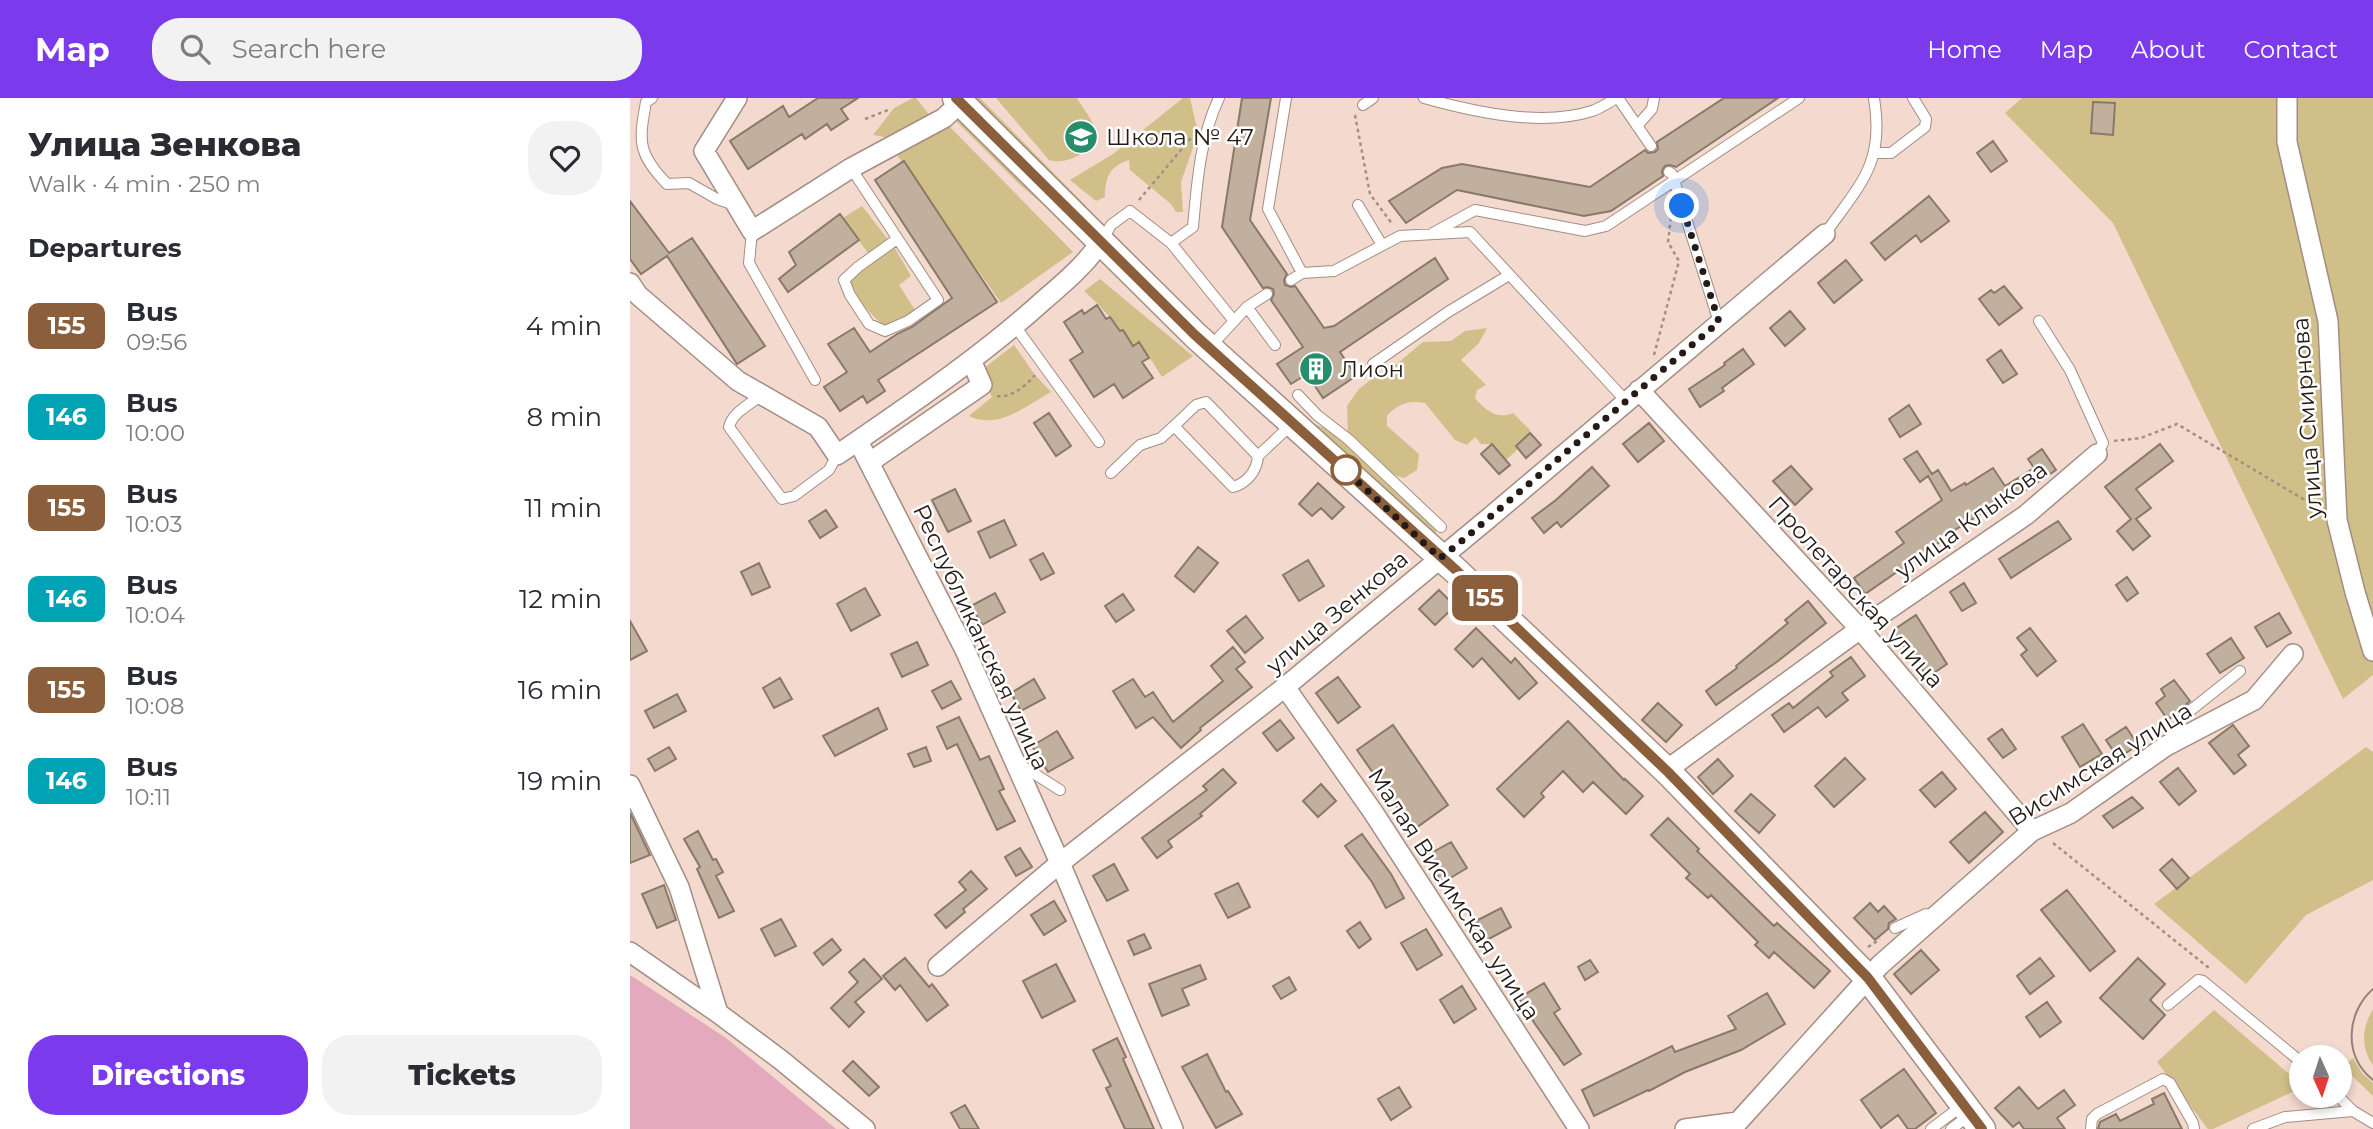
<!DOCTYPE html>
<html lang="en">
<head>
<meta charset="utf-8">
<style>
	:root { --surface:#fff; --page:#f2f2f3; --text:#2b2b33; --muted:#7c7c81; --accent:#7c3aed }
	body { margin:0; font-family:Montserrat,sans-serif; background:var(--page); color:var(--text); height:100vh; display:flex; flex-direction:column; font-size:26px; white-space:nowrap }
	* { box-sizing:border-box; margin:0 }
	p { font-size:23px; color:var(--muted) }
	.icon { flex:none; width:38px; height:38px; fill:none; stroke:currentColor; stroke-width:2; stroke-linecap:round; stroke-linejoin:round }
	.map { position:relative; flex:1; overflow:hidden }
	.panel { display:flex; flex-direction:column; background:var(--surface); width:630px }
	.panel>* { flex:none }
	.badge { padding:0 14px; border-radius:10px; font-size:24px; line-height:46px }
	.needle { width:46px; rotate:177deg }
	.controls { position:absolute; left:1659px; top:947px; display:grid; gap:14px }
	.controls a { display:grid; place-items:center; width:63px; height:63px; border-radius:50%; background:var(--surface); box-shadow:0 4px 10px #0003; font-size:35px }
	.you { position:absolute; width:35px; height:35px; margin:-18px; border:5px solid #fff; border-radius:50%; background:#1a73e8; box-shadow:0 0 0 10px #1a73e833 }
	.map>.badge { position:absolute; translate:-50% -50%; box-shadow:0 0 0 4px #fff }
	h2 { padding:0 28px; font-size:26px; line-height:63px }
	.round { display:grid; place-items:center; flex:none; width:74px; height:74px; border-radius:28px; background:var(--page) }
	.summary { display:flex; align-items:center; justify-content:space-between; height:119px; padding:0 28px }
	h1 { font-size:33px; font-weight:800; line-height:52px }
	.cta { display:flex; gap:14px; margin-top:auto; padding:14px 28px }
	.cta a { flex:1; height:80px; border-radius:28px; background:var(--accent); color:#fff; font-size:28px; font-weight:800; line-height:80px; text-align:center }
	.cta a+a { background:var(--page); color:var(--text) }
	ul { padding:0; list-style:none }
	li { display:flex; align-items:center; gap:21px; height:91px; padding:0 28px }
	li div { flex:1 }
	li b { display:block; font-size:26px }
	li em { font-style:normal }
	li .badge { min-width:77px; font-weight:700; text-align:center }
	header { display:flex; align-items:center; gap:42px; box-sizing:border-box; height:98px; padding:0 35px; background:var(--accent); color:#fff }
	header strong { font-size:33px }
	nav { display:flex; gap:38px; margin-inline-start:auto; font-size:24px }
	.search { width:490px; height:63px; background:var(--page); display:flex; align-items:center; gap:18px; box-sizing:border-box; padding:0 24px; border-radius:28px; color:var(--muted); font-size:26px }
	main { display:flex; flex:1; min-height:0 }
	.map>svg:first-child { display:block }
</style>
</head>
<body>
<header>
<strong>Map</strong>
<div class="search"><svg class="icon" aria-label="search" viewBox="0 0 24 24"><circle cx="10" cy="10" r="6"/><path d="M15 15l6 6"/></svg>Search here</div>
<nav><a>Home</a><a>Map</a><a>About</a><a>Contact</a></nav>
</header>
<main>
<section class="panel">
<div class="summary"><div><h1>Улица Зенкова</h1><p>Walk · 4 min · 250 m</p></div><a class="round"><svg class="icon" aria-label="heart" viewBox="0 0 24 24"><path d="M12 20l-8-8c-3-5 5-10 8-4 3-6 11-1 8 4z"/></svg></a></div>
<h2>Departures</h2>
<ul>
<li><span class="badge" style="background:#8b5e3c;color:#fff">155</span><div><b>Bus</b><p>09:56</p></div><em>4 min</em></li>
<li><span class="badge" style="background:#00a3b4;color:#fff">146</span><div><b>Bus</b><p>10:00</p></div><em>8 min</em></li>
<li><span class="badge" style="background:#8b5e3c;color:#fff">155</span><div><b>Bus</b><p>10:03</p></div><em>11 min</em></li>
<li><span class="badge" style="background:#00a3b4;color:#fff">146</span><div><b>Bus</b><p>10:04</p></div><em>12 min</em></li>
<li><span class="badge" style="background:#8b5e3c;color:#fff">155</span><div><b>Bus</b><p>10:08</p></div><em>16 min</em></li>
<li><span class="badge" style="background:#00a3b4;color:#fff">146</span><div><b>Bus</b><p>10:11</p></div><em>19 min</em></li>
</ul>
<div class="cta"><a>Directions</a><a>Tickets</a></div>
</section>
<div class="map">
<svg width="1743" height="1031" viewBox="0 0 1743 1031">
	<rect width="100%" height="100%" fill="#f3d9ce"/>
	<path fill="#d0bf89" d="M283,0H286L301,19L266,41L243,37L264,10Z
		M339,0H350L456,108L453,111Z
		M366,0H447C452,9 461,19 464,29C471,52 437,68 419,62Z
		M553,0H560L568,35L551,84L553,114H546L541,106L500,72L499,62C480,68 475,79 475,99L466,103L440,82L483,56Z
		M1392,0H1743V577L1713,601L1483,125L1375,15Z
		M328,22L336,25L435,125L389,86L326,23Z
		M319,28L443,154L371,205L265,54Z
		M232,108L260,144L240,158L213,120Z
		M263,147L281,178L269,187L287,215L254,229L231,205L220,184L228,172Z
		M470,181L563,258L532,279L509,243L503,246L468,206L454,193Z
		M857,230L849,245L831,262L856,287L847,292L845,300C855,312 867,322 883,315L900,332V335L886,348L888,351L876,362L862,346H851L845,339L837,347L825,342L795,305C779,302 767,306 757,318V328L789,356L787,372L774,380L761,376L718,337L717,308L729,291L744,279L757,274L793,244L821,243L835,233Z
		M384,247L405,277L421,294C396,308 368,332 339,318L362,299L349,274Z
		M682,325L707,335L811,429L800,440Z
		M1736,649L1743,654V782L1676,817L1616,886L1524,806Z
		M1743,911V967C1730,948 1732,930 1743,911Z
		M1584,912L1671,986V990L1583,1031H1578L1527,964Z
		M1723,960L1732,975L1743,985V998L1713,969Z"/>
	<path fill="#e4a9bd" d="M0,877L96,940L206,1031H0Z"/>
	<path fill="#c1b09e" stroke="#897968" stroke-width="2" d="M188,0H228L211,11L218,21L201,32L197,26L175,41L172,36L118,71L100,43L153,8L159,19Z
		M612,0H641L620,122L657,176L654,182L655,187L661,189L665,188L694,230L704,228L805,160L818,181L710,254L726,278L693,300L677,276L661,286L647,266L673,249L641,202L644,196L643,191L637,189L633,190L592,129Z
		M1094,0H1148L1046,69L1040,67L1035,68L1032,73L1033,78L981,113L954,118L827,92L776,125L759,103L812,70L832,66L960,89L1015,52L1018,55L1025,54L1028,51L1027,44Z
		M1463,4L1485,5L1483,37L1461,35Z
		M1363,43L1377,63L1361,74L1347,55Z
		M274,63L367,204L248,282L255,293L237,305L233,298L210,313L194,289L217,274L198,246L224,230L240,254L267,236L282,229L322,200L245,82Z
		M1299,98L1319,123L1291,144L1286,137L1255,162L1241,145Z
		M0,103L39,155L62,140L135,248L107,266L37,158L11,176L0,161Z
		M210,116L229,142L158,194L149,181L166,167L159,154Z
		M1216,162L1232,182L1204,205L1188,185Z
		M1374,188L1392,210L1369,227L1349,201L1361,192L1364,195Z
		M467,207L476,221L480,219L490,233L493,232L503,248L509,244L519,260L512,264L523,280L493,300L484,286L464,299L440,262L453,254L434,224L452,212L454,216Z
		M1160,213L1175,231L1155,248L1140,230Z
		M1113,251L1124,266L1092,290L1094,293L1070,309L1059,291L1095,267L1094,265Z
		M1371,252L1387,276L1373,285L1357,262Z
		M1279,307L1291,326L1270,339L1259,321Z
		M419,315L441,348L426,358L404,325Z
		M1019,325L1034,343L1008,364L993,346Z
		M900,335L911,347L896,360L886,348Z
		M862,346L880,367L869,376L851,356Z
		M1530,346L1543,363L1506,391L1521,410L1506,421L1520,438L1503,452L1487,433L1501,421L1475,389Z
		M1412,351L1426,372L1364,413L1362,409L1312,440L1313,442L1235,496L1224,480L1274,445L1266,434L1312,402L1298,378L1290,384L1274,361L1287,353L1302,376L1308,372L1321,393L1335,385L1336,387L1363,370L1375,388L1404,370L1398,361Z
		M1161,368L1182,391L1165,407L1143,383Z
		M962,369L979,388L931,429L927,424L914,435L902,420L926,402Z
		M688,385L714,409L702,421L691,410L682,418L669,406Z
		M325,391L341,423L318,434L302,402Z
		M196,412L207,429L190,440L179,423Z
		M374,422L386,447L360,460L348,434Z
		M1428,423L1441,441L1381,480L1369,461Z
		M568,449L588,465L564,494L545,478Z
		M413,455L424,475L411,482L400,462Z
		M678,462L694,488L669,503L653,477Z
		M129,465L140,489L122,497L111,474Z
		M1497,479L1508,495L1497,503L1486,487Z
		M1334,485L1346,505L1332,513L1320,494Z
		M235,490L250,517L221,533L207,506Z
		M809,492L825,508L805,527L789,511Z
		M365,495L375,514L352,527L341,508Z
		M493,496L504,512L486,524L475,508Z
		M1178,503L1196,525L1148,563L1086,607L1076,593L1107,570L1106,568L1158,525L1155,522Z
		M1649,515L1661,535L1637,549L1625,529Z
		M1286,517L1317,566L1298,579L1262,533Z
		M616,518L633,540L615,555L597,533Z
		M0,523L17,553L0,562Z
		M846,530L881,565L885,560L907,585L889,601L852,560L843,569L825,551Z
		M1400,530L1426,563L1407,578L1391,557L1397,552L1387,540Z
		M1601,540L1614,560L1590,575L1577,556Z
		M287,544L298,567L272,579L261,556Z
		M603,549L615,564L606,571L622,589L570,630L571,632L551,650L523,619L506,630L483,593L503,581L515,599L523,594L543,624L593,583L581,568Z
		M1221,559L1235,578L1212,595L1218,602L1196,619L1188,609L1154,634L1142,617L1159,605L1163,610L1203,578L1200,574Z
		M708,579L730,609L708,625L686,595Z
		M150,580L162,601L144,610L133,590Z
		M404,581L415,600L391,613L381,595Z
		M1544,582L1560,603L1538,622L1526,605L1535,598L1531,591Z
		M321,583L331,601L312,611L302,593Z
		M47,596L56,613L24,630L15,613Z
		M1028,605L1052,627L1036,644L1012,622Z
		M248,610L257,631L205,658L193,638Z
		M329,619L350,662L359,658L374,691L369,693L385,723L367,732L327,646L317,651L307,629Z
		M650,622L664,640L647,653L633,635Z
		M938,623L994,682L995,681L1013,698L996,716L963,684L953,694L933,673L911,695L914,699L894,719L867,691Z
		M1453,626L1472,656L1450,669L1432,639Z
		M763,627L818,707L783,732L727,652Z
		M1603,627L1619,648L1608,657L1616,667L1604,676L1579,645Z
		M1496,629L1508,647L1488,660L1476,642Z
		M1372,631L1386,651L1373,660L1358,641Z
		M427,633L443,660L418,674L402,648Z
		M39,649L46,661L25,673L18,661Z
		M296,649L301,663L284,669L278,656Z
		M1215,660L1235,681L1204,709L1185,688Z
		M1088,661L1103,678L1083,696L1068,679Z
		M1548,670L1566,693L1549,707L1530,684Z
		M593,671L606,685L570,716L572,718L538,743L542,749L527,760L512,740L577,692L573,688Z
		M1312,674L1326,691L1305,709L1290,692Z
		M691,686L706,703L688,719L673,703Z
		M1121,696L1145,717L1129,735L1105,713Z
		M1502,699L1513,710L1483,730L1473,718Z
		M1355,714L1373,734L1339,765L1320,744Z
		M0,715L20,757L0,765Z
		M1038,720L1069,751L1067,753L1144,828L1147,825L1200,873L1184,890L1144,854L1139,860L1125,847L1128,844L1081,797L1078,800L1056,780L1060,776L1021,737Z
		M68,733L83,762L86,761L93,774L86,778L104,813L89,820L67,771L70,769L54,741Z
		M732,736L761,776L774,800L756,810L742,784L715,748Z
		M821,744L837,770L812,785L796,758Z
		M390,750L402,769L386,778L375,759Z
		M1542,761L1559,780L1547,791L1530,772Z
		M484,766L498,792L477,803L463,778Z
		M341,773L357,791L333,811L335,814L316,830L305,817L336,792L329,784Z
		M608,785L620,809L598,820L585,796Z
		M34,787L46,822L27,830L12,796Z
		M1437,792L1485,853L1460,873L1411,812Z
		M424,803L436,823L414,837L401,817Z
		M1240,805L1248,814L1254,808L1266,821L1259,825L1258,831L1245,842L1224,820Z
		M871,810L881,829L857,842L846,823Z
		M151,821L166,848L145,858L131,831Z
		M730,824L741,841L729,850L717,833Z
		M796,831L812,857L787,872L771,845Z
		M514,836L521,850L504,857L498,843Z
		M202,841L211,852L193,867L184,855Z
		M1291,852L1309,872L1281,896L1264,876Z
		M275,860L299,889L302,886L318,907L297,923L270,887L265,892L253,878Z
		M1410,860L1424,878L1400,896L1387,878Z
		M1508,860L1535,886L1520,902L1535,917L1513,941L1470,900Z
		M234,861L252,881L225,904L234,914L219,929L201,910L228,884L219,874Z
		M960,862L968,874L955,882L948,869Z
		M426,866L445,903L412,920L393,883Z
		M570,867L576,881L552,891L559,907L532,918L519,886Z
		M659,879L666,892L651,901L643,888Z
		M914,885L930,911L924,915L951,956L934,967L905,926L889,900Z
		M832,888L846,911L824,925L810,902Z
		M1137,895L1155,926L1111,952L1055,974L1019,993L1018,992L964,1018L952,992L1042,948L1045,954L1106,931L1098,918Z
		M1417,904L1431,924L1410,939L1396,919Z
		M487,940L496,959L493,961L524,1031H495L476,990L481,988L463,952Z
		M577,956L596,994L598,993L612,1016L586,1030L552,969Z
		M223,963L249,989L239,998L213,973Z
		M1274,971L1306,1015L1285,1031H1278L1268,1017L1251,1030L1231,1002Z
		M769,989L781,1009L761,1022L748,1001Z
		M1389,989L1408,1011L1434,992L1445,1007L1427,1020L1435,1031H1394L1389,1024L1383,1029L1365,1010Z
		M1534,995L1552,1031H1468L1470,1024L1486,1016L1490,1023L1524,1006L1522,1001Z
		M335,1007L349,1031H330L321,1015Z"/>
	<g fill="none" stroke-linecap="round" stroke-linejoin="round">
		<g stroke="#a48d82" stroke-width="12">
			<path id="lane" d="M22,0L16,4C9,43 7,55 37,86L59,85L87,101L102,106
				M656,0L638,111L672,175
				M794,0C844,14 912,29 962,13C971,10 979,4 987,0
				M988,0L1021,48
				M733,7L743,0
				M1007,28L1022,11L1024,0
				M1245,55H1261L1295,29L1296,21L1283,0
				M221,70L308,202L278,223L255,233L239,226L220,197L214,182L228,169L267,141
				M1039,74L1042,76L1089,224
				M728,107L752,147
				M122,133L119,165L185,282
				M803,135L845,112L955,133L976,128L1169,0
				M1195,136C1230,86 1255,66 1244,0
				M473,141L481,127L500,113L541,145L563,129C567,85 570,40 589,0
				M541,145L604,223
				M661,182L672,175L704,173L770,138L840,134L996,303
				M617,209L645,247
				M1409,223L1440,272L1473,345L1467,356
				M385,228L469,344
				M580,249L617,209L637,196
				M743,266L818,214L879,177
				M132,297C120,306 102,315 99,329L152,401L164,398L199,372L207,357
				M668,297L687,317L718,341L811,429
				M628,358L576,304L566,307L544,328L603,389C617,385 627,373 628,358L661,327
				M481,375L510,347L531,340L544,328
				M1540,641L1556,616L1610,573
				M389,666L430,692
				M1265,830L1296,816L1300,817
				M1538,907L1568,882L1573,883L1671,964
				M1708,998L1723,1013
				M1301,1031L1333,1007
				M1321,1031L1340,1017
				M1461,1031L1462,1021L1467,1016L1533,981L1540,985L1563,1025L1564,1031
				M1623,1031L1655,1019L1723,1013L1743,1025"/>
		</g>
		<g stroke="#a48d82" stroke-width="22">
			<path id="street" d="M107,0L74,53L122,133L221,70L314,20L330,5
				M1657,0V44L1698,223L1707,422L1725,494L1743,553
				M0,185L8,197L108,283L188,329L207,357C278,308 350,260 414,202C435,184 455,167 471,144
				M1009,292L1230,531L1402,733
				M228,343L335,552L430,765L543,1031
				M240,364L352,287L341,262
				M655,589L743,714L949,1031
				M1038,674L1045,666L1230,531L1396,417L1467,356
				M0,687L49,789L88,915
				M0,854L88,915L151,962L235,1031
				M308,868L430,765L655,589L859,420L1195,136
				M1055,1031L1108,1024L1250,867L1402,733L1441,715L1536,648L1624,602L1663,556"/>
		</g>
		<g stroke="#a48d82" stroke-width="29">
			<path id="secondary" d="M326,0L565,237L826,473L1038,674L1238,880L1352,1031"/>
		</g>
		<path stroke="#a28f86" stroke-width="2.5" stroke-dasharray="3.5 3.5" stroke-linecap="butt" d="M725,17L740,96L763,127
			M235,21L258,12
			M509,102L561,40
			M1024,257L1049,163L1038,144L1041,119
			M367,298C381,300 396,288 405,277
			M1484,343L1511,340L1547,326L1690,411
			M1423,745L1579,870
			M1238,849L1250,841"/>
		<use href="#lane" stroke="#fff" stroke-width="10"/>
		<use href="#street" stroke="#fff" stroke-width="19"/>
		<use href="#secondary" stroke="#fff" stroke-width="26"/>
		<path stroke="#94817a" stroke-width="2" d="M1743,891C1716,915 1713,958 1743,982"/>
	</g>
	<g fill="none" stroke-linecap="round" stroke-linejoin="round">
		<g stroke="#fff" stroke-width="16">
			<path id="line" d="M326,0L565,237L827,473L1038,674L1238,880L1352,1031"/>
		</g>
		<use href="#line" stroke="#8b5e3c" stroke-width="10"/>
		<path stroke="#241b17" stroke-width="7" stroke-dasharray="0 12.6" d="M716,372L713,370L810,460L827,447L1089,224L1052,108"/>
	</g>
	<defs>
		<g id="school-disc" transform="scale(1.75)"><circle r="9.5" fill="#268e6b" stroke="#fff"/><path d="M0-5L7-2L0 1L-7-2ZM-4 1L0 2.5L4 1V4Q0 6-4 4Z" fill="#fff"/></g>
		<g id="building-disc" transform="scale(1.75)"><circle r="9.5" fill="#268e6b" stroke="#fff"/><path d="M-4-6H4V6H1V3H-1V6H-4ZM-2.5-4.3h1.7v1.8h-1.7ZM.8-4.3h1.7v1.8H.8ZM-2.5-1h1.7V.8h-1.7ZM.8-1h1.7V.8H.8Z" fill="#fff"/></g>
	</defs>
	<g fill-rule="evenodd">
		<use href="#school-disc" x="451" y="39"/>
		<use href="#building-disc" x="686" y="271"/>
	</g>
	<circle fill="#fff" stroke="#8b5e3c" stroke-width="3.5" cx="716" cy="372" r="14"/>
	<g text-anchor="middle" stroke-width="5" stroke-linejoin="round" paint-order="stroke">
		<g font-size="23" fill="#241b17" stroke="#fff" text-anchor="start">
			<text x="476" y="47">Школа № 47</text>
			<text x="710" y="279">Лион</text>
		</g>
		<g font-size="23" fill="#241b17" stroke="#fff">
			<text transform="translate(1677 320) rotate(-94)" y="8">улица Смирнова</text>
			<text transform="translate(1341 422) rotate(-36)" y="8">улица Клыкова</text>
			<text transform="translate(1226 494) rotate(48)" y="8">Пролетарская улица</text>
			<text transform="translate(707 514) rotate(-40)" y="8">улица Зенкова</text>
			<text transform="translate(351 539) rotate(65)" y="8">Республиканская улица</text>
			<text transform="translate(1470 666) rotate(-32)" y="8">Висимская улица</text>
			<text transform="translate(824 796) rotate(57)" y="8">Малая Висимская улица</text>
		</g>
	</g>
</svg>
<div class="controls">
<a><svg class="needle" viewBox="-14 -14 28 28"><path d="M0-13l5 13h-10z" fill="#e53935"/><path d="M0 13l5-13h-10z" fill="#7c7c81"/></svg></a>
</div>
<div class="you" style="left:1052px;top:108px"></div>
<b class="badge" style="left:855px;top:500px;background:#8b5e3c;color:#fff">155</b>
</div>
</main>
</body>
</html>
